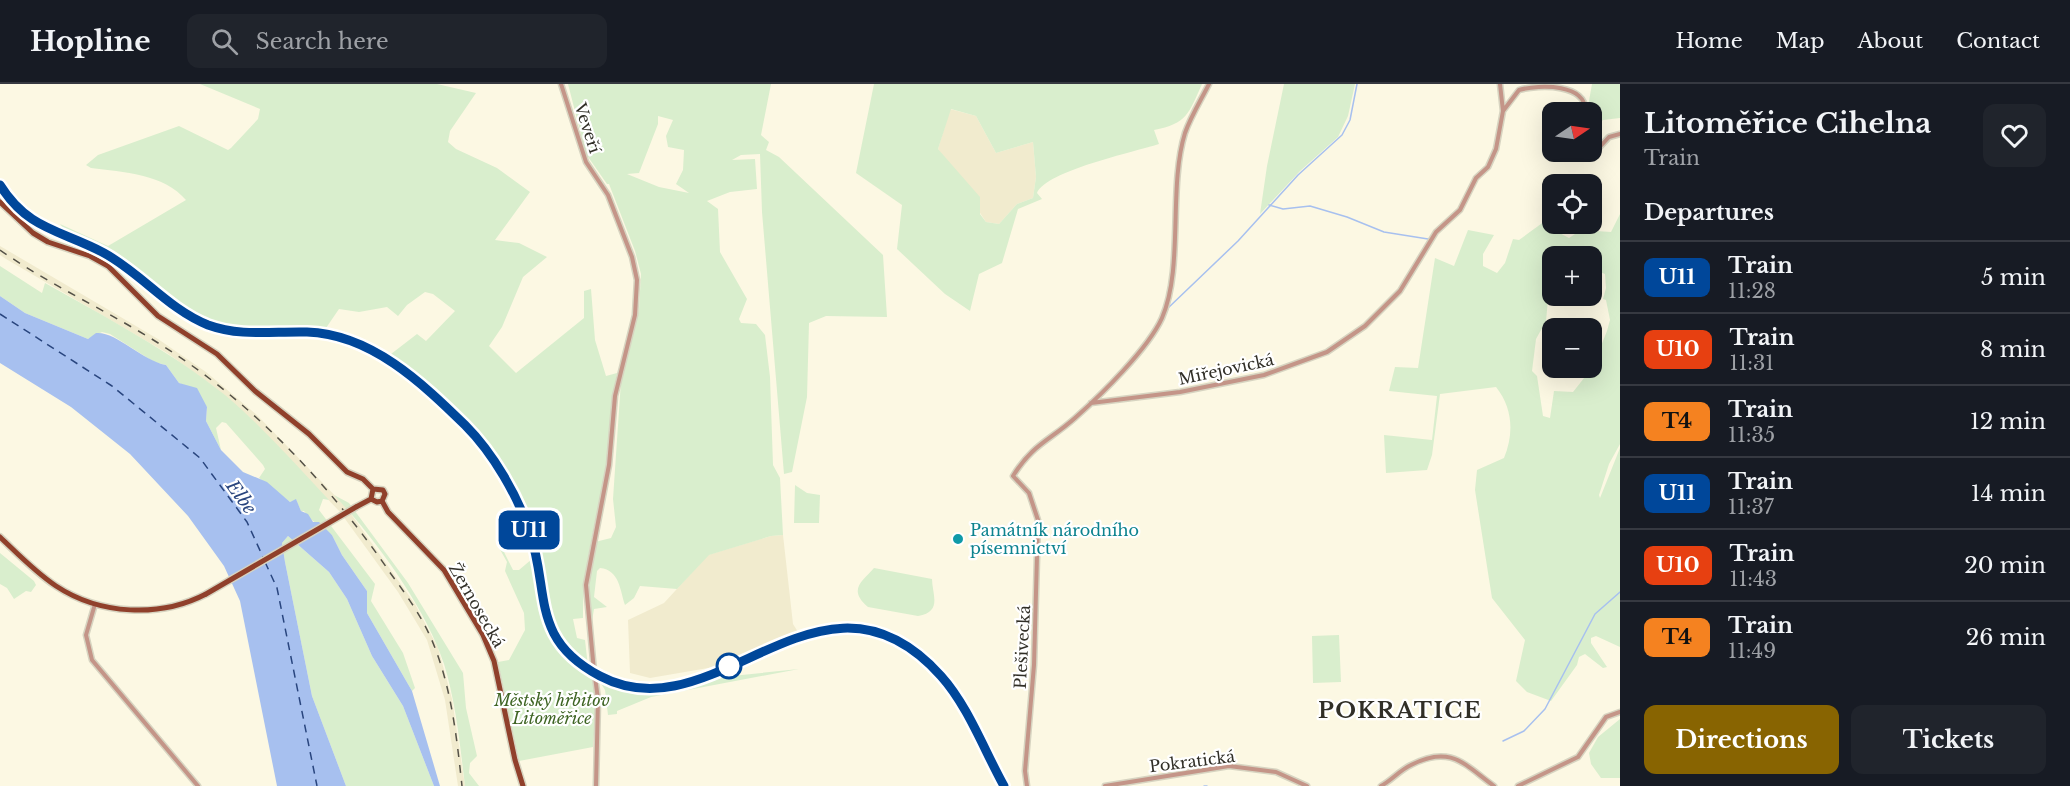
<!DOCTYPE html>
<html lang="en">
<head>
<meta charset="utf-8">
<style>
	:root { --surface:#171b24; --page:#20242c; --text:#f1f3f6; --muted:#9ea1a6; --line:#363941; --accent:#886401 }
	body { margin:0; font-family:"Libre Baskerville",serif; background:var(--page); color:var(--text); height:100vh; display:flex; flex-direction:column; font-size:22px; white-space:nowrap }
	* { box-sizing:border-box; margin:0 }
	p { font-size:20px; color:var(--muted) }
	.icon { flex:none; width:33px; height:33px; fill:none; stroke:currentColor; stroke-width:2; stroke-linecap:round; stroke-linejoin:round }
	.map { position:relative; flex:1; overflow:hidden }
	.sheet { display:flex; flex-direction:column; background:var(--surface); width:450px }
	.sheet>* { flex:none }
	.badge { padding:0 12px; border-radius:9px; font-size:21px; line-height:39px }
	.needle { width:39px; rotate:77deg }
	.tools { position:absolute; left:1542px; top:18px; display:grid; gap:12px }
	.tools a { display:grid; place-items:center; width:60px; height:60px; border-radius:12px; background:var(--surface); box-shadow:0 6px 24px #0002; font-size:30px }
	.map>.badge { position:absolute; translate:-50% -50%; box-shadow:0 0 0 3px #fff }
	h2 { padding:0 24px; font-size:22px; line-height:54px }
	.round { display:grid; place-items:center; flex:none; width:63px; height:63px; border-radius:12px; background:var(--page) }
	.overview { display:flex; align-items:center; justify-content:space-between; height:102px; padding:0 24px }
	h1 { font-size:28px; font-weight:800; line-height:45px }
	.button { display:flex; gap:12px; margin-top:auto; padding:12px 24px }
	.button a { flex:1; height:69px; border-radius:12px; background:var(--accent); color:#fff; font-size:24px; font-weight:800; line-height:69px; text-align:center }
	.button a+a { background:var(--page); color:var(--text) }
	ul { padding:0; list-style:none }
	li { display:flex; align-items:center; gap:18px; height:72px; padding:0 24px; border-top:2px solid var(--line) }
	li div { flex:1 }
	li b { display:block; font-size:22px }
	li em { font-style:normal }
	li .badge { min-width:66px; font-weight:700; text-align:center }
	header { display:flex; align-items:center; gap:36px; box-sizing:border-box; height:84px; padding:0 30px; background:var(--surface); border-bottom:2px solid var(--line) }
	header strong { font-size:28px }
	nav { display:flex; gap:33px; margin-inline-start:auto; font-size:21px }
	.search { width:420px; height:54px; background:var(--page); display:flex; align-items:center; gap:15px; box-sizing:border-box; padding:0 21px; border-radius:12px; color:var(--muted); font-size:22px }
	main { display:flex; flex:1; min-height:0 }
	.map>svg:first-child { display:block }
</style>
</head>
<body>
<header>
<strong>Hopline</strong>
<div class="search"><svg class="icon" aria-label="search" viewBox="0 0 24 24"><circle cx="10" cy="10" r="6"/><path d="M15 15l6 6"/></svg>Search here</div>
<nav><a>Home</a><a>Map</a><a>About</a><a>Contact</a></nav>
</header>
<main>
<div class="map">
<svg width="1620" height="702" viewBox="0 0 1620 702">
	<rect width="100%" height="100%" fill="#fcf8e3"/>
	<path fill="#f1ebce" d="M950,25L976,32L996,69L1033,58L1036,93L1033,114L1017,120L999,140L986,138L938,65Z
		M0,97L15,118L39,139L111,170L175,220L201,235L240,247L310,246L338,250L367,260L392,275L467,340L492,372L522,424L533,449L543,511L552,539L568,565L593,585L630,600L670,601L701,591L818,544L849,541L878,547L921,571L946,594L1006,702H1001L956,617L937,591L902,564L877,551L849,546L819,549L703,596L670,606L630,605L607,598L590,589L565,568L547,541L538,512L529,451L518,426L488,374L463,343L389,279L365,264L337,254L310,251H239L199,239L172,223L108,174L49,149L30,138L3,111Z
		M0,162L158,255L206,288L258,332L346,423L415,520L438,564L452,615L465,702H458L445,616L427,556L398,508L340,428L253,337L213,302L167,269L6,175L0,171Z
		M783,451L793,540L798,548L714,583L650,594L630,589L628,536L664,519L708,471L771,452Z"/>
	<path fill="#d9eecd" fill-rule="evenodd" d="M200,0H437L476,9L450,47L448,58L456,65L497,84L530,108L495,156L519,159L547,173L523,193L502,243L489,262L516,289L584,234V207L591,205L595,256L606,292L617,289C612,315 611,341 608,367C601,424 582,476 583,534L573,535L577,554L585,556L588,583C533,540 551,504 532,447C520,412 492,365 465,338C441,315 413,296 391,270L417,250L426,257L455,227L433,210L425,208L407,221L398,232L387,223L359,228L339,225L326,244L319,247C293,245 267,250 240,247C188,240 155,200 114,172C95,160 74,158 60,140L108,162L186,116C164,90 123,88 91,84L86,81L98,71L179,42L228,66L231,64L258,35L260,25Z
		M568,0H771L761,51L769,58L766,66L779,73L883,171L887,233L826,232L809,239L807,313L792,388L784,390L762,128L760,70L741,71L732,76L755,75L757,105L730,108L707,117L718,125L720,168L747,215L739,235L741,239L756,240L765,251L770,293L773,381L780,394L783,451L771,452L709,471L677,505L640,502L634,514L625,521C620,507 620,486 600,484L597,487L594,513L607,523L594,525L592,537L587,518L595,458L611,454L616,443L613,415L621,297L639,225L641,190L635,167L609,100H607L586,70ZM658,32L673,36L666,52L668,63L684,66L683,86L676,100L689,109L659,103L627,90L639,89L658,40Z
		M874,0H1202C1189,29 1187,40 1154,46L1159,60C1134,68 1046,87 1037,109L1042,115L1018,125L1002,179L979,190L970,227L945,210L897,165L902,121L856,89ZM951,25L976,32L996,69L1033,58L1036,93L1033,114L1017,120L999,140L986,138L980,130V113L938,65Z
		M1284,0H1355L1348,32L1338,53L1300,87L1260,130L1267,82Z
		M1592,0H1620V34L1603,36L1592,45V28H1587Z
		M1620,130V360L1609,380L1599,411L1600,414L1620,364V563L1596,552L1591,554V559L1607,583L1603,584L1585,570L1579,573L1577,581L1551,617L1527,608L1516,597L1525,556L1492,514L1475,406L1477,386L1504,374C1514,350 1513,324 1496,303L1440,310L1432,371L1427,386L1386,389L1384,351L1432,356L1437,312L1389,307L1395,283L1418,284L1435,174L1454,182L1468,146L1494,151L1483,170V182L1497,189L1505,179L1513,155L1519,156L1552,132L1550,144L1569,154L1581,146L1611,148ZM1552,172H1592V185L1605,190L1606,204L1603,215L1606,216L1610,236L1607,247L1592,284L1573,308L1554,307L1550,334L1543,332L1537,292L1532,287L1536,255L1546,237Z
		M0,182L42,209L45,199C107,234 170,267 225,311C262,342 295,380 329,416L323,415L319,426L375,500L371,517L403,569L415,604L412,607L367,529V507L342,471L332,451L309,434L304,427H301L296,416L290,418L259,394L265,385L263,381L226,339L222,338L216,344L221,366L206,337L207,323L191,304L179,299L166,281L154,278L110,250L102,248L88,255L25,229L0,212Z
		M795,401L807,409L820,411L819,439H794Z
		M506,405L529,451L538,512L547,541L565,568L593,594L596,624L593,663L519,677L498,578L509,576L525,546L524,529L505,487L507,478L497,460L499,458L513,486H519L532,475L523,441Z
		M334,411L349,419L408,499L463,589L466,624L477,672L470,679L469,689L479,702H465C460,661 456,619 444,580C426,524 374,453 334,411Z
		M288,452L329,488L347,515L372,572L403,622L434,702H346L312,612L285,478L282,459Z
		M0,469L34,497L36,501L31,508L26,507L14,515L7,504L0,500Z
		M874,484L932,495C932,510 943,528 918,532L868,523C847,505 863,497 874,484Z
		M1339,551L1341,598L1313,599L1312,552Z
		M799,585L651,613L617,627V630L608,631L605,606L597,593L622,603L661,607L689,601L719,589L732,592Z
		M1620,635V694H1601L1591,680L1589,669L1598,653Z"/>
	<path fill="#a7c0ef" d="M0,212L25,229L88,255L96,249C116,247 141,276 166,281L179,299L197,304L207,323L206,337L221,366L243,388L267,398L290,418L296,415L301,427L308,430L313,438H319L332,451L342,471L367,507V529L412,607L440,702H434L403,622L372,572L347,515L329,488L288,452L282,459L285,478L312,612L346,702H277L240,517L224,482L188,432L130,370L71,323L0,279Z"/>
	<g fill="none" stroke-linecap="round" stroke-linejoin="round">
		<path stroke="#a7c0ef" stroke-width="1.5" d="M1269,121L1283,125L1310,122L1347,133L1384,148L1428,155
			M1167,225L1238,157L1298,91L1342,51L1350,36L1357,0
			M1503,657L1524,647L1545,625L1595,530L1620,508
			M1204,702H1207"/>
		<path stroke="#29457e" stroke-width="1.5" stroke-dasharray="8 6" stroke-linecap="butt" d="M0,230L112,302L200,374L247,438L263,473
			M265,478L277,504L317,702"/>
		<g stroke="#d7d4c1" stroke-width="7">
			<path id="minor" d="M561,0L586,78L608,111L632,173L637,196L635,231L615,312L609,381L586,501L594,587
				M1503,27L1519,6C1540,0 1588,0 1585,28
				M1580,68H1595L1609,53L1620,50
				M1091,319L1180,308L1264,291L1327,268L1365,242L1400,207L1436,148L1460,126L1476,94L1488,83L1496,65L1503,27L1500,0
				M95,520L86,551L92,576L198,702
				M595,593L598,615L596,702
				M1027,702L1025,687L1034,581L1038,436L1029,409L1013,392C1033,360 1049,357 1075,334C1101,311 1148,265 1162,234C1184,183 1168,104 1185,49C1191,32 1201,16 1209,0
				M1105,702L1229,682L1276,688L1307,702
				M1381,702C1392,696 1400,686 1411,681C1451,660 1465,681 1494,702
				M1518,702L1578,673L1606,633L1620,628"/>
		</g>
		<g stroke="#d7d4c1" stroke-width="8">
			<path id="major" d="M0,118L33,149L48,158L90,172L108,182L158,232L217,270L255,307L309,350L347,388L363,395L373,405L383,406L385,410L382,417L377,418L371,415L373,405
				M382,417L388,428L444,486L483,551L494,577L515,676L523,702
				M356,423L371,415
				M0,453C18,470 35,488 56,502C100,531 160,534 206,510"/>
		</g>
		<use href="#minor" stroke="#c49588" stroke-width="4"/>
		<use href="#major" stroke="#90402b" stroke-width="5"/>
		<path stroke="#545147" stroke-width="1.5" stroke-dasharray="8 8" stroke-linecap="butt" d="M0,101C28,146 61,147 104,169C141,189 168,225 208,241C241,253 273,247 307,248C370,250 422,299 465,341C491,367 519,414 530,449C550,508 532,556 600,592C717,654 821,458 941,592C967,621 985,667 1004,702
			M0,166C54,204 117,231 172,268C259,325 333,405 391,490C408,513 425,537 435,564C452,608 457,656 462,702"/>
		<g stroke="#d7d4c1" stroke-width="7" stroke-linecap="butt">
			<path id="minor-bridge" d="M594,587L595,593"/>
		</g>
		<g stroke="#d7d4c1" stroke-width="8" stroke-linecap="butt">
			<path id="major-bridge" d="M206,510L356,423"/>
		</g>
		<use href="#minor-bridge" stroke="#c49588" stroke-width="4"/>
		<use href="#major-bridge" stroke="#90402b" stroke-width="5"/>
	</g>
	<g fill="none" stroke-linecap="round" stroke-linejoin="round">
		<g stroke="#fff" stroke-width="14">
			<path id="line" d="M0,101C28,146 61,146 104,169C141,189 168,225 208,241C241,253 273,247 307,248C371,250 422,299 465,341C493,369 518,412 530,449C550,509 530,555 600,592C716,654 821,458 941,592C968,622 984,666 1004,702"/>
		</g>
		<use href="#line" stroke="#00479a" stroke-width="9"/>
	</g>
	<circle fill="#0f9aa8" stroke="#fff" stroke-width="2" cx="958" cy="455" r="6"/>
	<circle fill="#fff" stroke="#00479a" stroke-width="3" cx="729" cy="582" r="12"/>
	<g text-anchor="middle" stroke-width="4.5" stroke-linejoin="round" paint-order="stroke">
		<g font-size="16" fill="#312f27" stroke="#fff">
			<text transform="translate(588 44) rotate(72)" y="6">Veveří</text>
			<text transform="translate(1226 285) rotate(-12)" y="6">Miřejovická</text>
			<text transform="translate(477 521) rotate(60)" y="6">Žernosecká</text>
			<text transform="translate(1022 563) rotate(-87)" y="6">Plešivecká</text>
			<text transform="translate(1192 677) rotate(-7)" y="6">Pokratická</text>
		</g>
		<g font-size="16" fill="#0d838f" stroke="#fff" text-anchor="start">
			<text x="970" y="452">Památník národního<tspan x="970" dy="18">písemnictví</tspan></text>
		</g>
		<g font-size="16" font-style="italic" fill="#3e6423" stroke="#fff">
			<text x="552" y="622">Městský hřbitov<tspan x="552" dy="18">Litoměřice</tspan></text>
		</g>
		<g font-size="18" font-style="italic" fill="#29457e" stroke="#fff">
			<text transform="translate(241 413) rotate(54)" y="6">Elbe</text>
		</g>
		<g font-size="22" font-weight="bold" letter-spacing="1.5" fill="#312f27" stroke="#fff">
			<text x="1400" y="634">POKRATICE</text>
		</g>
	</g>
</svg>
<div class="tools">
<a><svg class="needle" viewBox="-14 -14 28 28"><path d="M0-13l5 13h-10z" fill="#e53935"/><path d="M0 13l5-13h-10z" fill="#9ea1a6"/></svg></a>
<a><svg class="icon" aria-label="locate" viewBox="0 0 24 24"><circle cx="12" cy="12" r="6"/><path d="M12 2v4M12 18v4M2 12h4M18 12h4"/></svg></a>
<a>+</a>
<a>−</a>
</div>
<b class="badge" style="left:529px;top:446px;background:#00479a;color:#fff">U11</b>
</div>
<section class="sheet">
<div class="overview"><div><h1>Litoměřice Cihelna</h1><p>Train</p></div><a class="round"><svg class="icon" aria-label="heart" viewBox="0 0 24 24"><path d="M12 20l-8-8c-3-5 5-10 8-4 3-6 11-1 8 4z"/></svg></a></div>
<h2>Departures</h2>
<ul>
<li><span class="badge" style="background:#00479a;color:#fff">U11</span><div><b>Train</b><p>11:28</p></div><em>5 min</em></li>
<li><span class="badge" style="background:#e74011;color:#fff">U10</span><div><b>Train</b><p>11:31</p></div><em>8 min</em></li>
<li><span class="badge" style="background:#f58220;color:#111">T4</span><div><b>Train</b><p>11:35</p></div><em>12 min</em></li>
<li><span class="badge" style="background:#00479a;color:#fff">U11</span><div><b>Train</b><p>11:37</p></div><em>14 min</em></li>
<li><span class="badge" style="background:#e74011;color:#fff">U10</span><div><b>Train</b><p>11:43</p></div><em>20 min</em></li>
<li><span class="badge" style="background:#f58220;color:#111">T4</span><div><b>Train</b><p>11:49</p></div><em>26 min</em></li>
</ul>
<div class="button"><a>Directions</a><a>Tickets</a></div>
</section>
</main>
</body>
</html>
